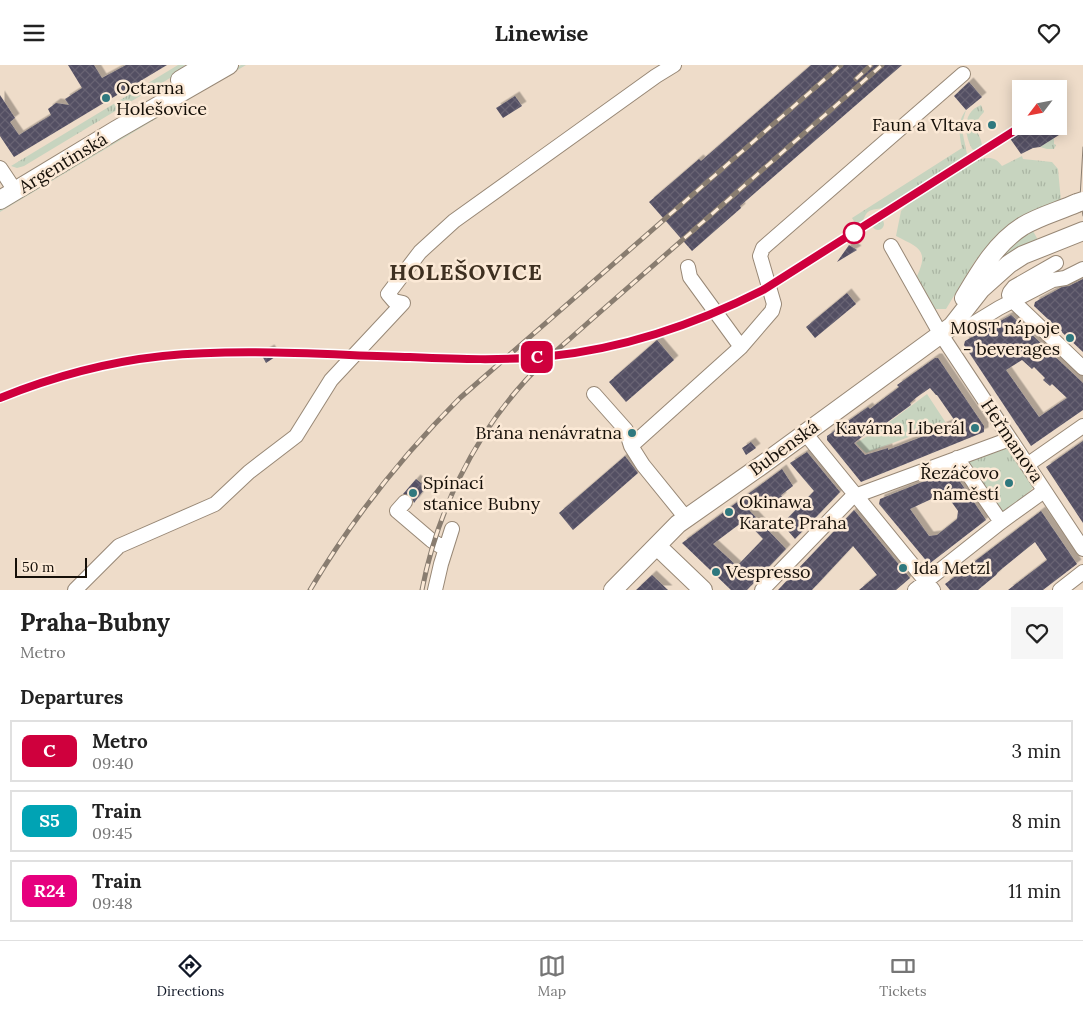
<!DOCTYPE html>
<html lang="en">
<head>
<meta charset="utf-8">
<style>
	:root { --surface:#fff; --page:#f6f6f6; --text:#222; --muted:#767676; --line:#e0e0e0; --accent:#111827 }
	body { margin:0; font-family:Lora,serif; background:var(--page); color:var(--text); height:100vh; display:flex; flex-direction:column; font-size:19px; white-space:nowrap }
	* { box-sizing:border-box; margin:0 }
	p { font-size:16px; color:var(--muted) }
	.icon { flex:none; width:28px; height:28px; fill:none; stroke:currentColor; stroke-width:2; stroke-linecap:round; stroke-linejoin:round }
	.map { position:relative; height:525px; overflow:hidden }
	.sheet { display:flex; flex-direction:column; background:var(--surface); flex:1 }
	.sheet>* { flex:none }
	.badge { padding:0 10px; border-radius:8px; font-size:18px; line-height:32px }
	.needle { width:32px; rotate:238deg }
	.controls { position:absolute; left:1012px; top:15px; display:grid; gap:10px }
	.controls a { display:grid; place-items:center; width:55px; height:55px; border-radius:0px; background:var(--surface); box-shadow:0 2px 12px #0003; font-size:25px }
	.scale { position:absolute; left:15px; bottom:12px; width:72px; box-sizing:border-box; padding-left:5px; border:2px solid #150f08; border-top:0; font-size:14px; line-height:18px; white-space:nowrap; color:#150f08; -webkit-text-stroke:4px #fbe9d6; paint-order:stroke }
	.map>.badge { position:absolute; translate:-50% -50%; box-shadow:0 0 0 2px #fff }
	h2 { padding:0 20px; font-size:19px; line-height:45px }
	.round { display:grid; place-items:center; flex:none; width:52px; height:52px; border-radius:0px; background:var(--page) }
	.summary { display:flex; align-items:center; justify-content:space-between; height:85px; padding:0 20px }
	h1 { font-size:24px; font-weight:700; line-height:38px }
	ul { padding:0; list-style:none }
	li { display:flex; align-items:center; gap:15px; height:62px; margin:0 10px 8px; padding:0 10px; border:2px solid var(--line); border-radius:0px }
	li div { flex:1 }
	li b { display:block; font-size:19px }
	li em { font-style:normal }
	li .badge { min-width:55px; font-weight:700; text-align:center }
	header { display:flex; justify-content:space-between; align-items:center; height:65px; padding:0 20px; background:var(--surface); font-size:22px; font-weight:700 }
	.tab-bar { display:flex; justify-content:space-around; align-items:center; height:70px; border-top:1px solid var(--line); background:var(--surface); font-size:14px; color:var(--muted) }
	.tab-bar a { display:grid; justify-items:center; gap:2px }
	.tab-bar .current { color:var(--accent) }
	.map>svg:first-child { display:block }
</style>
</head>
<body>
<header><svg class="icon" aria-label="menu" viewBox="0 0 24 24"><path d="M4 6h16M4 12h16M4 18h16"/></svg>Linewise<svg class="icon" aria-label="heart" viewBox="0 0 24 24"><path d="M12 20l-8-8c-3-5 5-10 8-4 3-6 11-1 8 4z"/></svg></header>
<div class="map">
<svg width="1083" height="525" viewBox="0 0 1083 525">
	<defs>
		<pattern id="grass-tufts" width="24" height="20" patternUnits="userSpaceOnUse" patternTransform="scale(1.25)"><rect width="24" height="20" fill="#c7d4bf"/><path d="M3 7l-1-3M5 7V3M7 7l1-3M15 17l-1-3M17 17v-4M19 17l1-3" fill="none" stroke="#aab5a3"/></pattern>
		<pattern id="building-cross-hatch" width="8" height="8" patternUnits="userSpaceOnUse" patternTransform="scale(1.25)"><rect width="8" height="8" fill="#534f63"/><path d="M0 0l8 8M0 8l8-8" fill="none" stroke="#676473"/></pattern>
		<filter id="shadow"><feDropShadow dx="4.5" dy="-4.5" stdDeviation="0" flood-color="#0004"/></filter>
	</defs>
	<rect width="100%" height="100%" fill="#eedcc9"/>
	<path fill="url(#grass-tufts)" d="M178,0H185L175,10L24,101L17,103L11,101Z
		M241,0H246L0,147V143Z
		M981,40L984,47C967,64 983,69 982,83L977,86L972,84C964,69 962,47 981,40Z
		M966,45L963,55L962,65L967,89L885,143C858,145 871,151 857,161L852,153L962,83C959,69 957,57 966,45Z
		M1054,73V79L1056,80L1054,84H1047L1040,82Z
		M1022,91L1023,94L1052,97L1058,104L1061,136L999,170L990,178L975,196L946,244H935L917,211C930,184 917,182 896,171L901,146L908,139L978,95C988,92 995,91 1002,101Z
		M872 159a6 6 0 1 1 12 0a6 6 0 1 1-12 0Z
		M1031,165L1033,166L1038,175L968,232L989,198Z
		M927,329L946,358L866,388L856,378L884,361Z
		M1006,382L1033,422L1030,426L1002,449L965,395Z"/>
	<path fill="url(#building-cross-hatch)" fill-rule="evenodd" filter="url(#shadow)" d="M68,0H94L102,13L126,0H167L14,92L0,71V30L15,53L10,57L19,70L51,50L48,44L56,38L69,40L65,34L82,23Z
		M811,0H902L740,141L741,143L692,186L649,137L699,94L701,96Z
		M969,17L982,32L966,45L954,31Z
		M515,31L522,41L503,53L496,43Z
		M1026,61H1054L1059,70L1040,82L1033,83L1021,89L1009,72Z
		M849,180L857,185L837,197Z
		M1083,214V287L1034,241L1035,237L1062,222L1069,221Z
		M847,228L856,239L815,273L806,262Z
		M1011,250L1083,318V345L1031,381L964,280L965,276ZM1022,295L1032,304L1034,302L1045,313L1043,315L1050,321L1052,319L1067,333L1039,352L1006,305Z
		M657,275L674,295L626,337L609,317Z
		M270,284L275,292L266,298L261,289Z
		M935,293H938L984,361V367L861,417L827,375V371L868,342L870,344L899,322L897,320ZM930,323L936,330H937L955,356L934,365V367L888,385V383L865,390L854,378L872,364L873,365L881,359L882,361L911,340L910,338L917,332Z
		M1083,376V458L1046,402Z
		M751,377L756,383L746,390L742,383Z
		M807,387L840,427L795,474L782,459L814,426L790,398Z
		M625,391L638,408L573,465L559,448Z
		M782,404L793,421L781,430L782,432L768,443L761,436L749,445L786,484L747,525H731L682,478ZM745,455L763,474L737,501L713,479Z
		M952,405L986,455L929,499L879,439L880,434ZM940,430L948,432L958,446L957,454L937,470L929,471L910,444Z
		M416,414L426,422L414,438L411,431L403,429Z
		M854,445L910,513L896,525H859L877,510L853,481L812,525H778Z
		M1041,446L1077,499L1043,525H1008L1047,495L1035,477L998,507L996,510L978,525H950L945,519Z
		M652,510L668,525H636Z"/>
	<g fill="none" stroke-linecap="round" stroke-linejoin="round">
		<g stroke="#988876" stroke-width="16">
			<path id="minor" d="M0,103L10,118
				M891,181L940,268L1083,484
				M1056,198L1014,222L1010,227L1009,230L1014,237L1083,303
				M688,202L690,212L741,282
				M952,261L971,260L999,243L1053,215L1065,213L1083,204
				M594,329L626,365L631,381L643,400L686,453
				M805,368L933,525
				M631,381L741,282L772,246L774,239L760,191L763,183L963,9
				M957,393L1001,457
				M1027,400L1083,361
				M405,437L397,446L431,475L445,484
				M75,525L119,481L215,439L249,407L296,371L331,315L403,238L394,236L388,229L420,187L454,156L656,11L674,0
				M435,525L441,499L452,464
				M762,525L852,432L1010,374
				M915,525L1001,457L1044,426
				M1060,525L1083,507"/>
		</g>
		<g stroke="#988876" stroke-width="20">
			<path id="major" d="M180,15L205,0
				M0,135L116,65L229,0
				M964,233C980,206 996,178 1023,161C1040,151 1059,146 1077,138
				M657,481L703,525
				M613,525L678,459L762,400L952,261L981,224L1009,199L1023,190L1083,166"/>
		</g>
		<use href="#minor" stroke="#fff" stroke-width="14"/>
		<use href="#major" stroke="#fff" stroke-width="18"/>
		<path stroke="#897d70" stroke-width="1" d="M1083,82L1080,133L1083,151"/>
		<g stroke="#897d70" stroke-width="5">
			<path id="rail" d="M856,14L871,0
				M310,525C352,454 402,391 460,333L841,0
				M422,525C437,447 473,373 526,315C546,293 569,275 591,255L882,0"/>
		</g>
		<use href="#rail" stroke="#fbe9d6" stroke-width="3" stroke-dasharray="9" stroke-linecap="butt"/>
		<g stroke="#988876" stroke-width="20" stroke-linecap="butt">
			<path id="major-bridge" d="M1077,138L1083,136"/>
		</g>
		<use href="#major-bridge" stroke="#fff" stroke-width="18"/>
	</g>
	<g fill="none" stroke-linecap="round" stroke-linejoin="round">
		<g stroke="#fff" stroke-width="11">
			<path id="line" d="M0,333C52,312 107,297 163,291C243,283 329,290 410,292C457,294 504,296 551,291C626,283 696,259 763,225L1022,61"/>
		</g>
		<use href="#line" stroke="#cf003d" stroke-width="8"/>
	</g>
	<g fill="#2f787e" stroke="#fbe9d6" stroke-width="2">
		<circle cx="106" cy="33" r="5"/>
		<circle cx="992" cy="60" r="5"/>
		<circle cx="1070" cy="273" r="5"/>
		<circle cx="975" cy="363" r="5"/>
		<circle cx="632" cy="368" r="5"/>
		<circle cx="1009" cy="418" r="5"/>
		<circle cx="413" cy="428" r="5"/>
		<circle cx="729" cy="447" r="5"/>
		<circle cx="903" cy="503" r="5"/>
		<circle cx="716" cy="507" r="5"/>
	</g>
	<circle fill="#fff" stroke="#cf003d" stroke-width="2.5" cx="854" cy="168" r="10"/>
	<g text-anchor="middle" stroke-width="5" stroke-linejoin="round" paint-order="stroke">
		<g font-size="18" fill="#150f08" stroke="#fbe9d6" text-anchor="start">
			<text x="116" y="29">Octarna<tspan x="116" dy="21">Holešovice</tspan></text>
			<text x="982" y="66" text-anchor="end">Faun a Vltava</text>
			<text x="1060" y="269" text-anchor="end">M0ST nápoje<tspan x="1060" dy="21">- beverages</tspan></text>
			<text x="965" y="369" text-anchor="end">Kavárna Liberál</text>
			<text x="622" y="374" text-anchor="end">Brána nenávratna</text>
			<text x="999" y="414" text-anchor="end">Řezáčovo<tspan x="999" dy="21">náměstí</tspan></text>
			<text x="423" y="424">Spínací<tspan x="423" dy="21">stanice Bubny</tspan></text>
			<text x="739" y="443">Okinawa<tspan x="739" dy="21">Karate Praha</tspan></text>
			<text x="913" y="509">Ida Metzl</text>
			<text x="726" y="513">Vespresso</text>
		</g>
		<g font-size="18" fill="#150f08" stroke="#fbe9d6">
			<text transform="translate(63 98) rotate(-31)" y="6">Argentinská</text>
			<text transform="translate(1012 376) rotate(56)" y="6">Heřmanova</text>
			<text transform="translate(784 383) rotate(-36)" y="6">Bubenská</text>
		</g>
		<g font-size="22" font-weight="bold" letter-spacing="1" fill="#3e3021" stroke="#fbe9d6">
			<text x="466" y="215">HOLEŠOVICE</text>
		</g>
	</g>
</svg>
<div class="controls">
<a><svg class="needle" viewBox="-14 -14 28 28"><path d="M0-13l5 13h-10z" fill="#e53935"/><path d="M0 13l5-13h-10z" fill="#767676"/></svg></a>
</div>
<div class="scale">50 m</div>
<b class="badge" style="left:537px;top:292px;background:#cf003d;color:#fff">C</b>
</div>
<section class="sheet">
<div class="summary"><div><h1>Praha-Bubny</h1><p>Metro</p></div><a class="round"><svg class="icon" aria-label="heart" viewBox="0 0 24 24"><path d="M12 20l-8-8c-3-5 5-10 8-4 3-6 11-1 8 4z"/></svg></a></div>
<h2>Departures</h2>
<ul>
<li><span class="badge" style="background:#cf003d;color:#fff">C</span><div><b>Metro</b><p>09:40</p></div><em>3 min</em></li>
<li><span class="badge" style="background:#00a3b4;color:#fff">S5</span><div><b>Train</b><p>09:45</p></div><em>8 min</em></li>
<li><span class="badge" style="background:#e6007e;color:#fff">R24</span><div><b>Train</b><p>09:48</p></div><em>11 min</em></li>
</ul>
</section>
<nav class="tab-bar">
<a class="current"><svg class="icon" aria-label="directions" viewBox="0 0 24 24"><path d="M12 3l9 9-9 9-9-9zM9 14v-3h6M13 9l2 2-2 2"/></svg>Directions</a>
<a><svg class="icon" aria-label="map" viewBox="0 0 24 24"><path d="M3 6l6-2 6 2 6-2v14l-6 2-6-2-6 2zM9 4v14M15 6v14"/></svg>Map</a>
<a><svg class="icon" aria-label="tickets" viewBox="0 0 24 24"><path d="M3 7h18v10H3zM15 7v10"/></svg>Tickets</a>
</nav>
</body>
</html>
